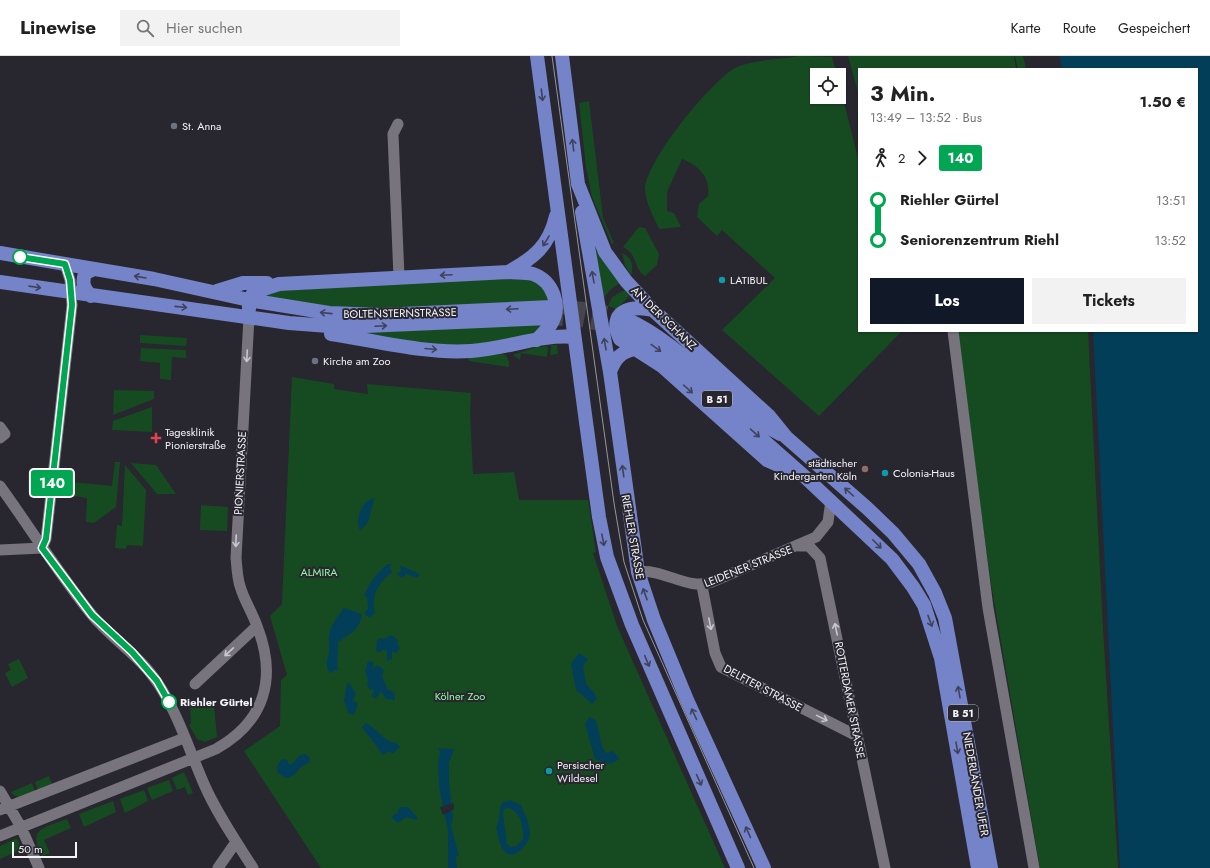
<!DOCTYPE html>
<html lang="de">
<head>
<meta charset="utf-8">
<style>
	:root { --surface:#fff; --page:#f2f2f2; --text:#222; --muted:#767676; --line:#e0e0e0; --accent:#111827 }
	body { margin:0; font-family:Jost,sans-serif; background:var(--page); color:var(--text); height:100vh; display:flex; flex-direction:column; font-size:15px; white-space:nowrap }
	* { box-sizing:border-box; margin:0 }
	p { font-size:13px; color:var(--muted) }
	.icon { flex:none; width:22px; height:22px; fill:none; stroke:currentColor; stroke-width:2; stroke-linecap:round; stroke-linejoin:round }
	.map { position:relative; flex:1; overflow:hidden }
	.panel { position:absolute; left:858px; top:12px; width:340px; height:264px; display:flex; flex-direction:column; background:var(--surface); border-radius:0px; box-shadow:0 1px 3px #0004 }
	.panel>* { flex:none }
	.badge { padding:0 8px; border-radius:3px; font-size:14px; line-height:26px }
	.fabs { position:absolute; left:810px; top:12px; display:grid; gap:8px }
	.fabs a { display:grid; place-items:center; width:36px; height:36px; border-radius:0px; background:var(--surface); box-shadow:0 1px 3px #0004; font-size:20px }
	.scale { position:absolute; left:12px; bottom:10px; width:65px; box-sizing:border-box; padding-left:4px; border:2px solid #f4f3f8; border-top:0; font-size:11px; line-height:14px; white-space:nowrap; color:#f4f3f8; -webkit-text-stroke:3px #28262e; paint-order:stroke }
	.map>.badge { position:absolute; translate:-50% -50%; box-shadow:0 0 0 2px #fff }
	.legs { display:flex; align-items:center; gap:6px; height:44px; padding:0 12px; font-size:13px }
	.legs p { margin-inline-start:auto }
	.overview { display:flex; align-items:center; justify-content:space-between; height:68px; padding:0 12px }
	h1 { font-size:22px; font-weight:700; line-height:30px }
	.primary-button { display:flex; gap:8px; margin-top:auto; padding:8px 12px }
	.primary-button a { flex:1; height:46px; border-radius:0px; background:var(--accent); color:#fff; font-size:16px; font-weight:700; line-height:46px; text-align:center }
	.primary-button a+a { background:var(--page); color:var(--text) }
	ul { padding:0 12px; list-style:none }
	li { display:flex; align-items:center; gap:14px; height:40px; font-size:15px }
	li i { display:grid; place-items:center; width:6px; height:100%; margin:0 5px; background:currentColor }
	li i::after { content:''; width:10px; height:10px; margin:-5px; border:3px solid; border-radius:50%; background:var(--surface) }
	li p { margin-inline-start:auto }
	li:first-child i { background:linear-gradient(#0000 50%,currentColor 0) }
	li:last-child i { background:linear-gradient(currentColor 50%,#0000 0) }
	header { display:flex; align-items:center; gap:24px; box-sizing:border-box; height:56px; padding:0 20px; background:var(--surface); border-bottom:1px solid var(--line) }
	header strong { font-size:19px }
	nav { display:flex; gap:22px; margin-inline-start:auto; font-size:14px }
	.search { width:280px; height:36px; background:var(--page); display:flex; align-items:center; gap:10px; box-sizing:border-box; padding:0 14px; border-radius:0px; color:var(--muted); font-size:15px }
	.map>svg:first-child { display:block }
</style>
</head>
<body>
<header>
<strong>Linewise</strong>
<div class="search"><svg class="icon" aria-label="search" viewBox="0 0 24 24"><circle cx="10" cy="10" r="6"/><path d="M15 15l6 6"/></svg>Hier suchen</div>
<nav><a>Karte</a><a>Route</a><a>Gespeichert</a></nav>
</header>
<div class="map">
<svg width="1210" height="812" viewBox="0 0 1210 812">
	<rect width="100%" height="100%" fill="#28262e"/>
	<path fill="#164b22" d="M800,0L832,1L837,19H817V41H839V27L859,106V275H902L819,360L722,274L775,222L722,174L717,180L697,161L699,148L708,140C711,121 698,109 682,103L667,136V155L674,157L681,171L659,173C654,161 645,146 645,133C646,105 712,23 737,11C756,3 780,4 800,0Z
		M848,0H1014L1016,13H859V40Z
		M1015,0H1023L1026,13H1018Z
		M589,45L603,162L614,187L612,188L592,141L586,111L579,47Z
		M639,171L645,172L659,198L657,209L645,220C633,213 639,199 623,191Z
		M591,177L620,227L610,234L604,242Z
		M622,197C632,201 634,210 631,220L625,209Z
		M519,220L541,227L551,245L381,254H339L262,243L263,238L278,235Z
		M625,234L630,239L617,253L608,250L612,241Z
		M545,268L539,276L522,283L445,292L358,277Z
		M957,275H1088L1103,573L1118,812H1040L991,527Z
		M140,279L187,282L186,290L140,287Z
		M551,289H557L558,298L550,299Z
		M548,290L547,301L521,297L520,304L513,299L536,291Z
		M141,292L186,294V302L172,301L171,324L160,323V307L140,305Z
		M501,298L506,299L509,306V311L469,305L468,302Z
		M292,321L334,328V333L368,338L367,328L471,337L470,358L473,418L514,416L519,444H588L596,496L593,497L617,570L725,812H321L244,695L280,670L281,624L287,619L270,560L282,548Z
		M114,334L154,335V343L113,359Z
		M152,351V376L112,374L113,365Z
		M115,406H120L116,451L94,467L86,466L87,442L60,438L62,425L112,430Z
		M131,407L156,409L176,438H157Z
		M125,409L146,434L143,490L127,489L126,493L115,492L117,469L122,470Z
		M201,449L228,451L227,475L200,474Z
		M19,603L28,622L12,631L5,617L11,614L8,608Z
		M204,645L211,646L214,649L217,681L205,686L197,683L189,669L191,667L190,651L195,646Z
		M184,716L193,737L188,739L185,731L177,734L172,722Z
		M49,720L52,728L38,734L35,726Z
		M169,724L173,735L152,744L147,732Z
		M32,727L35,735C27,739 17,745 11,736Z
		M144,734L148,745L125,757L120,743Z
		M113,745L116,756L84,771L79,758Z
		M67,763L71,772L44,784L50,797L42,800C27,772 44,772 67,763Z
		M17,782L24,798L17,795L0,803V790Z"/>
	<path fill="#023e58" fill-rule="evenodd" d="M1060,0H1210V812H1120L1093,275H1197V13H1062Z
		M373,442L374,444L368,466L360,475C355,463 360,448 373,442Z
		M388,508H392L389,511L392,516C379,526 370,540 375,557L370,562L364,557L368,553L367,541L364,540C370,526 376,517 388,508Z
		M400,509C406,513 413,514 420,518L417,522L407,518L402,522L397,518L401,515Z
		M344,552L362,558C360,574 350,578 338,586C339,596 336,605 338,615L335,614L330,617C324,608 328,604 329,596C330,591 328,585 329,580C330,569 338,560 344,552Z
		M391,579L398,584L397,587L400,592L396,597L392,595V603L387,605V595L384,593L381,596L376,595L377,584L381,582L384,583Z
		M579,597L588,603L583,610L586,628L594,636L597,643L592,648L576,634L571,608Z
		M368,605L374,606L372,613L378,609L384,614L382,620L388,634L394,636L395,644L386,643L381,635L376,643L371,640L374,635L373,633L370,634L367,628L368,624L365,615Z
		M347,627H349L356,638L353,644L358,648L354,659L348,657L344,644Z
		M589,661L596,664L603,693L606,697L613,695L620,703L610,708L595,703L585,668Z
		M366,667C375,671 381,681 389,685C394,687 397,686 400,691L393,698L390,695L383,699L362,671Z
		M438,692L454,693L449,707V726L453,761L451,771L459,799L456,801L457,812H448V775L439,731L438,707L440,696Z
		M306,698L310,702L309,707C297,710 298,721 286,722L278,717C276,711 278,706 283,703L287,704L290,709L292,708L300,699Z
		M510,744L521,749C525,758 529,766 530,776C531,786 514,807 504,795C499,789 498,778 496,771C501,765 498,755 502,747ZM508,752C521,755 524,772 523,783L516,790L511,791L507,788L503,757L504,753Z
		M400,751H408L418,762L416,764L406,761L398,767L393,763L392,760L397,757Z"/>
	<path fill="#28262e" d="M454,747V753L443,759L440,751Z"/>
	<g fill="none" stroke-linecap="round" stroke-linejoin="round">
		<path stroke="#47454c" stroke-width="14" stroke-dasharray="14 7" stroke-linecap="butt" d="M551,251C577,251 602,254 626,263
			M549,262L580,264L612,270"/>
		<path stroke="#77747e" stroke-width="11" d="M398,68L393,78L399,221
			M953,275L988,552L1034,812
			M0,371L5,378L0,382
			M0,430C31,473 59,518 92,559C112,583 140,600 157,626C177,655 190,696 204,728C217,758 236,785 253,812
			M799,490H809L820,502L885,812
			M42,492L46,483L72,249L70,224L65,208
			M0,494L42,492
			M638,516C663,512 688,535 712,526L816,481L828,466L831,444
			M702,530L715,597L721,611L857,680
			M195,628L257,570
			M0,735L21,771L39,812
			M0,754L184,682
			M0,780L216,693C266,665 277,621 257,570C252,556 244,544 240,530C237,521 237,511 236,502L249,261
			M218,812L236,786"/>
		<path stroke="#7584c8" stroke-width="14" d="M537,0L586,366L599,461L607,501L632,569L738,812
			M562,0L578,128L605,196L626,225L653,254L769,360L786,381L867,452L893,477L919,508L935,537L945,562L991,812
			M582,156L610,316L638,516L654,564L687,644L764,812
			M0,197L154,223L249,244L329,257L381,259L551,251
			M508,216C534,202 549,190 556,160
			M0,226L289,267L342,271L549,262
			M217,235L243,227H267
			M91,240C83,232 82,227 85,217L94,213
			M249,253V244L254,236L279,228L508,216C516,217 525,216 533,218C553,225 562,250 551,268C547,274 541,279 537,284
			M653,254C630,249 607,255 620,283L662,310L767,404L792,415
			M626,263C686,290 724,347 780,378
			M622,273L649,287L677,308L805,421L892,503L913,531L924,549L941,602L978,812
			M331,278C377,285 425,298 471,295C506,293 540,278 574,281
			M610,316C615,302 621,296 635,293"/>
		<path stroke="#96949b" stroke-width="1" d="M552,0L614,447L624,506L643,564L754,812"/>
	</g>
	<defs><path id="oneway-shaft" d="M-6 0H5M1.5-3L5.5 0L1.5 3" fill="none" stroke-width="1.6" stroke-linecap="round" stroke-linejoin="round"/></defs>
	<g stroke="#3f425c">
		<use href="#oneway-shaft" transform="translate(542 39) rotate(83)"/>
		<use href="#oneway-shaft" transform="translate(573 89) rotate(-97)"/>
		<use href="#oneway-shaft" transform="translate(546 185) rotate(122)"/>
		<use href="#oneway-shaft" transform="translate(446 219) rotate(177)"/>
		<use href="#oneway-shaft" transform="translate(140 221) rotate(-170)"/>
		<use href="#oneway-shaft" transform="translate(593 221) rotate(-100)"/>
		<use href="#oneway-shaft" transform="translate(35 231) rotate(8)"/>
		<use href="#oneway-shaft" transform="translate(181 251) rotate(6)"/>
		<use href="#oneway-shaft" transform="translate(512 253) rotate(177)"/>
		<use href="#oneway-shaft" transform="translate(326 257) rotate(-174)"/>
		<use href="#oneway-shaft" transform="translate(381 270) rotate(-3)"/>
		<use href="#oneway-shaft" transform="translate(605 288) rotate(-100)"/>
		<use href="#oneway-shaft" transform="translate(656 292) rotate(36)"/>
		<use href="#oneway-shaft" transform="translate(431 293) rotate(5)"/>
		<use href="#oneway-shaft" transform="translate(688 333) rotate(42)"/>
		<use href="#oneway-shaft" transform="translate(755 377) rotate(41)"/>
		<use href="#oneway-shaft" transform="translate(623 415) rotate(-98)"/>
		<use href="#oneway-shaft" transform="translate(849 436) rotate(-138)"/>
		<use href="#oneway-shaft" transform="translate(603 484) rotate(79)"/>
		<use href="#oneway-shaft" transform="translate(877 488) rotate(45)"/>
		<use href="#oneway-shaft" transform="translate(645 538) rotate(-110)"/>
		<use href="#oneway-shaft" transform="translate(930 565) rotate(70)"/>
		<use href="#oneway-shaft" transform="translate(647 605) rotate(67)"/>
		<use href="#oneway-shaft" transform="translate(959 636) rotate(-100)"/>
		<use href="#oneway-shaft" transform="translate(694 658) rotate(-115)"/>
		<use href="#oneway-shaft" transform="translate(957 692) rotate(80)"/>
		<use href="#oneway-shaft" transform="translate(699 724) rotate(66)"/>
		<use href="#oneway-shaft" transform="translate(748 776) rotate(-114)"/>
	</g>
	<g stroke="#c8c7cd">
		<use href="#oneway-shaft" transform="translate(247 300) rotate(93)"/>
		<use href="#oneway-shaft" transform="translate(236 485) rotate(92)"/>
		<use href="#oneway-shaft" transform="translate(710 568) rotate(79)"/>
		<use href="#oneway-shaft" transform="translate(836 573) rotate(-102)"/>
		<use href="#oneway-shaft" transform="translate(229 596) rotate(137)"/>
		<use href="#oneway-shaft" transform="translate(822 662) rotate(26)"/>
	</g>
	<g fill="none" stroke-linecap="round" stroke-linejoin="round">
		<g stroke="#fff" stroke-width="9">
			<path id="line-1" d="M20,201L65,208L70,224L72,249L46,483L42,492L92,559L132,596L157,625L169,646"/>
		</g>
		<use href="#line-1" stroke="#00a651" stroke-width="6"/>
	</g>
	<g fill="#6b7280" stroke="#28262e" stroke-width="1.5">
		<circle cx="174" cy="70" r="4"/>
		<circle cx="315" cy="305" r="4"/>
	</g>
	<g fill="#fff" stroke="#00a651" stroke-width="2">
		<circle cx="20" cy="201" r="7"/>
		<circle cx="169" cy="646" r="7"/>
	</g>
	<g fill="#0f9aa8" stroke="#28262e" stroke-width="1.5">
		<circle cx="722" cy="224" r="4"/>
		<circle cx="885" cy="417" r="4"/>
		<circle cx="549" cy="715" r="4"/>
	</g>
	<path fill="#e0444e" stroke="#28262e" stroke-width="1.5" d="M154 376h4v4h4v4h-4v4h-4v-4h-4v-4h4z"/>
	<circle fill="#8d6e63" stroke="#28262e" stroke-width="1.5" cx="865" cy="413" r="4"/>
	<g text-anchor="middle" stroke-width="4" stroke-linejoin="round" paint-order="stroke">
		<g fill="#28262e" stroke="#b7b6bb" stroke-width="1">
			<rect x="702" y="335" width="30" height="16" rx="3"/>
			<rect x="948" y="649" width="30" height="16" rx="3"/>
		</g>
		<g font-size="10" font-weight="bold" fill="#f4f3f8">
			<text x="717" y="347">B 51</text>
			<text x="963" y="661">B 51</text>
		</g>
		<g font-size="11" fill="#f4f3f8" stroke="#28262e" text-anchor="start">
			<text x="182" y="74">St. Anna</text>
			<text x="730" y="228">LATIBUL</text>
			<text x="323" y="309">Kirche am Zoo</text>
			<text x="165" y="380">Tagesklinik<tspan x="165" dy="13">Pionierstraße</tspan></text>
			<text x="857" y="411" text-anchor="end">städtischer<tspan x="857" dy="13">Kindergarten Köln</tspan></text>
			<text x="893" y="421">Colonia-Haus</text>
			<text x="557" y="713">Persischer<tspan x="557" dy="13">Wildesel</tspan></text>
		</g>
		<g font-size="11" fill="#f4f3f8" stroke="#28262e">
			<text transform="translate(400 257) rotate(-1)" y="4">BOLTENSTERNSTRASSE</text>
			<text transform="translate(664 262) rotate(44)" y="4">AN DER SCHANZ</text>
			<text transform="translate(240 417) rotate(-87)" y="4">PIONIERSTRASSE</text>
			<text transform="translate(633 481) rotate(80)" y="4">RIEHLER STRASSE</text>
			<text transform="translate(748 510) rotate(-22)" y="4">LEIDENER STRASSE</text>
			<text transform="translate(763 632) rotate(28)" y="4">DELFTER STRASSE</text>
			<text transform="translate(850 644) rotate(79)" y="4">ROTTERDAMER STRASSE</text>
			<text transform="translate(976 728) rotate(80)" y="4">NIEDERLÄNDER UFER</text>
		</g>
		<g font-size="11" fill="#94f8a5" stroke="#28262e">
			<text x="319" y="520">ALMIRA</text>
			<text x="460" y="644">Kölner Zoo</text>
		</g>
		<g font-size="11" font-weight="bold" fill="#f4f3f8" stroke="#28262e" text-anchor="start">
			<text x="180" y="650">Riehler Gürtel</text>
		</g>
	</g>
</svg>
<div class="fabs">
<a><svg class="icon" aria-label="locate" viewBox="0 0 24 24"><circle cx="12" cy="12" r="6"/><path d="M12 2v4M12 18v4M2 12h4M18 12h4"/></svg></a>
</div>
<div class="scale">50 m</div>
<b class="badge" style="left:52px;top:427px;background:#00a651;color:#fff">140</b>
<section class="panel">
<div class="overview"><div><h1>3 Min.</h1><p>13:49 – 13:52 · Bus</p></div><b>1.50 €</b></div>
<div class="legs"><svg class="icon" aria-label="walk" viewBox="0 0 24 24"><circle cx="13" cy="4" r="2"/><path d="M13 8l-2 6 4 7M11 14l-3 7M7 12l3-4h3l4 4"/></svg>2<svg class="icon" aria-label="forward" viewBox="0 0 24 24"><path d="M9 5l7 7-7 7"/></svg><b class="badge" style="background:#00a651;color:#fff">140</b></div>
<ul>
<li><i style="color:#00a651"></i><b>Riehler Gürtel</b><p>13:51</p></li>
<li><i style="color:#00a651"></i><b>Seniorenzentrum Riehl</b><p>13:52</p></li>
</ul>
<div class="primary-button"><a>Los</a><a>Tickets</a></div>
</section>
</div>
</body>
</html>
